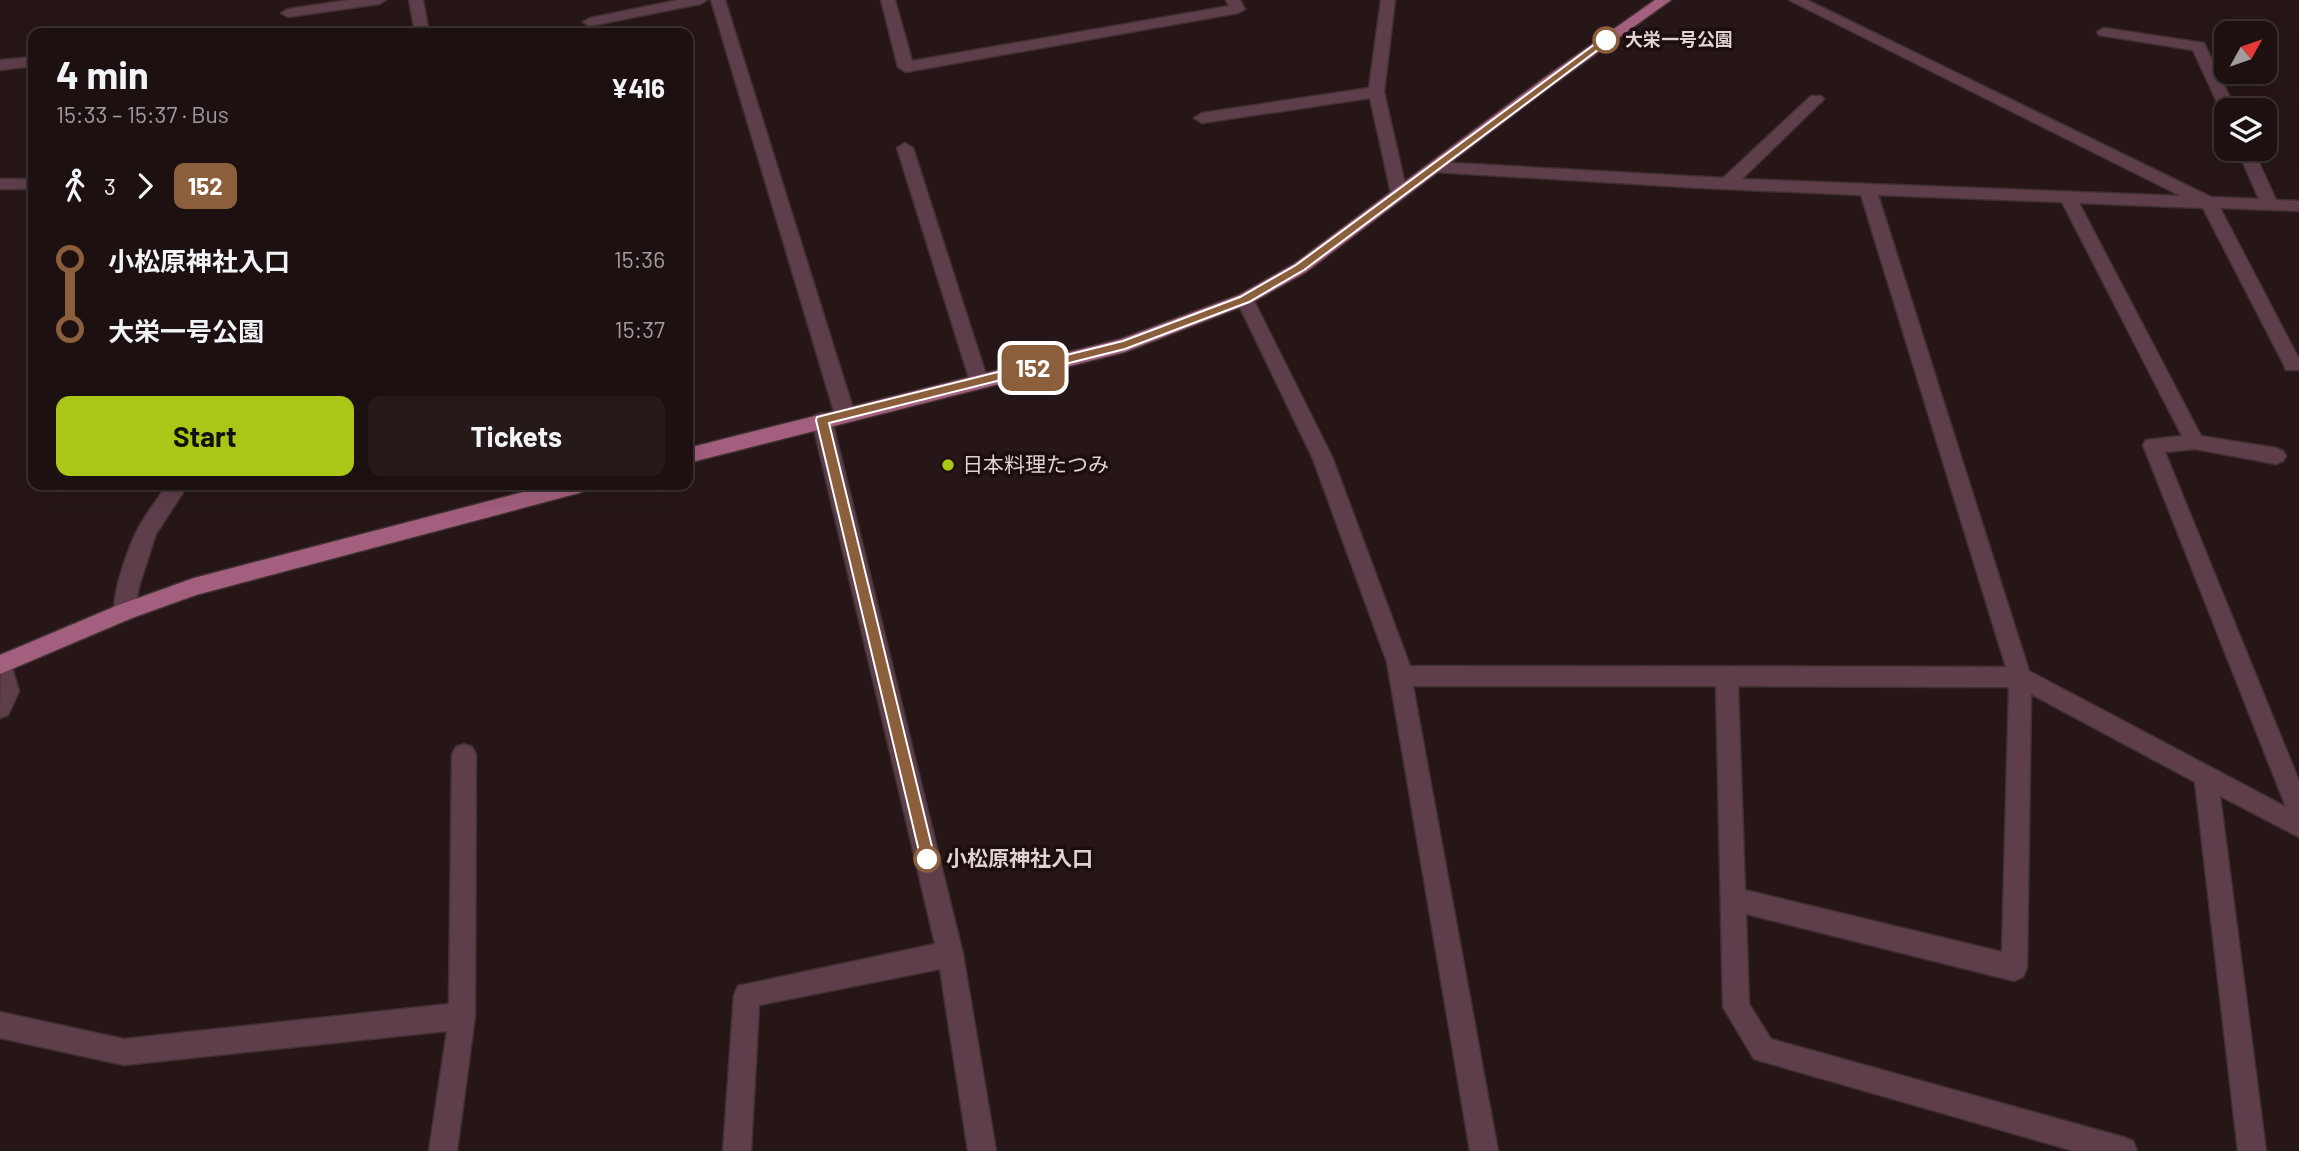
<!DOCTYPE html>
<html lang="en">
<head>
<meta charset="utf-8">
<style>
	:root { --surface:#1c1011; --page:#25191a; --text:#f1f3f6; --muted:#a09d9f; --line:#3a3031; --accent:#aac718 }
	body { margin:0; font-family:Barlow,"Noto Sans JP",sans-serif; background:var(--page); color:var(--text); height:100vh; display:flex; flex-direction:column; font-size:26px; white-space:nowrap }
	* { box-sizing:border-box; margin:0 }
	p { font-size:23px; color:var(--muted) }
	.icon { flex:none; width:38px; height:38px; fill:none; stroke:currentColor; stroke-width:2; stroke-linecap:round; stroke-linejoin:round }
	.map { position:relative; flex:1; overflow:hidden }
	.sheet { position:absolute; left:28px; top:28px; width:665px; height:462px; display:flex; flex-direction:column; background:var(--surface); border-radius:14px; box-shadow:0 7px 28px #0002,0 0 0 2px var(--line) }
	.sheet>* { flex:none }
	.badge { padding:0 14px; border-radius:10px; font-size:24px; line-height:46px }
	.needle { width:46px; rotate:50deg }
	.buttons { position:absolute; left:2214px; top:21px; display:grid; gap:14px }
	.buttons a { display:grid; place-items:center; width:63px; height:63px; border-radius:14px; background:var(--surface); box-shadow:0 7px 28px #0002,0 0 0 2px var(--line); font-size:35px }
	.map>.badge { position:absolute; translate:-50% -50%; box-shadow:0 0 0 4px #fff }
	.legs { display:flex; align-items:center; gap:10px; height:77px; padding:0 28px; font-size:23px }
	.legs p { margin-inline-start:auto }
	.overview { display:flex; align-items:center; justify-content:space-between; height:119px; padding:0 28px }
	h1 { font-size:38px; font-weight:700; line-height:52px }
	.primary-button { display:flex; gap:14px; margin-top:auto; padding:14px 28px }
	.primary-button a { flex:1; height:80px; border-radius:14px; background:var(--accent); color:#111; font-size:28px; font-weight:700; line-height:80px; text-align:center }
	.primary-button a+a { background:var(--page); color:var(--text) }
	ul { padding:0 28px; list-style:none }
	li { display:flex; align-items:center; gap:24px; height:70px; font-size:26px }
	li i { display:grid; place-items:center; width:10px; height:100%; margin:0 9px; background:currentColor }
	li i::after { content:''; width:18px; height:18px; margin:-9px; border:5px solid; border-radius:50%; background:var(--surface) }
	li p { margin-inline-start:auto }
	li:first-child i { background:linear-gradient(#0000 50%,currentColor 0) }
	li:last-child i { background:linear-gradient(currentColor 50%,#0000 0) }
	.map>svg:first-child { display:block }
</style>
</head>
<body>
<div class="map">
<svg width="2299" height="1151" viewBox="0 0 2299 1151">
	<rect width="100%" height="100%" fill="#261617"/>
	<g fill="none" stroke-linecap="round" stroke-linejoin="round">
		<g stroke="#403031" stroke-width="3">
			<path id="service" d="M349,0H386L379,4L288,17L281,13L288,9Z
				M0,179H33V189H0Z"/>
		</g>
		<g stroke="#403031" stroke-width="3">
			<path id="minor" d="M409,0H423L429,33H415Z
				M678,0H707L700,4L590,26L583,22L590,18Z
				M711,0H725L855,415L852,420H838L835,415Z
				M881,0H895L912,61L1229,6L1226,0H1240L1245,9L1238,13L906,72L898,67Z
				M1381,0H1395L1384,92L1407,193L1405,197L1399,198L1391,193L1370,98L1202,123L1194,118L1202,113L1369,88Z
				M1789,0H1807L2211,197L2259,199L2237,149H2253L2276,200L2299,201V211L2220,208L2299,359V370H2286L2284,365L2203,208L2079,203L2201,436L2276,448L2283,451L2286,456L2283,461L2276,464L2195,449L2165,452L2299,781V837L2220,796L2266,1151H2238L2195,782L2031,694L2027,968L2023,977L2014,981L1746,914L1749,1004L1771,1039L2123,1137L2133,1141L2137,1151H2074L1754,1059L1723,1007L1716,686H1413L1498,1151H1470L1387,662L1313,459L1236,299L1239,295H1251L1333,459L1410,666L2006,667L1861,195L1702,188L1435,172L1427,167L1435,162L1723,178L1811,96H1821L1824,99L1821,102L1742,179L2181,196ZM1878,195L2062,202L2182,436L2146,440L2143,445L2286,807L2029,671ZM1738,686L2009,687L2002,952L1745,890Z
				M2104,28L2204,43L2236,110H2226V114L2222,113L2193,50L2099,35L2097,32Z
				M33,57V66L0,70V60Z
				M905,143L913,148L988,381L986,386H972L970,381L897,148Z
				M822,413L829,415L832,420L963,954L996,1151H968L940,969L759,1005L751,1151H723L734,995L738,986L935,944L812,420L815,415Z
				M167,485H188L156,534L140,583L132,618L124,621L116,618C108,602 130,542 140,525C148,511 158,498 167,485Z
				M1,656L9,658L19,691L8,715L0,718Z
				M464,744L472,747L476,754L475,1016L457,1151H429L447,1031L124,1065L0,1038V1012L124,1039L449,1004L452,754L456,747Z"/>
		</g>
		<g stroke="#403031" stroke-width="3">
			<path id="primary" d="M1655,0H1671L1554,84L1306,272L1251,303L1125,352L688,463V448L1121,339L1239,295L1294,264L1544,78Z
				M550,485H589L586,490L579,493L196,595L132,618L0,674V655L116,606L194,578Z"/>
		</g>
		<use href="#service" fill="#5f3e4c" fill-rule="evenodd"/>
		<use href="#minor" fill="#5f3e4c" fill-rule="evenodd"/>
		<use href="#primary" fill="#a3607e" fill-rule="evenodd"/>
	</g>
	<path fill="#8b5e3c" stroke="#fff" stroke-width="2" d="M1603,38L1611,40L1304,270L1249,302L1125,349L829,423L935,859L933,864L927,866L922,864L816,420L817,417L1123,341L1240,297L1296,265Z"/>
	<g fill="#fff" stroke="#8b5e3c" stroke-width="3.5">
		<circle cx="1606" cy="40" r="12"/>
		<circle cx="927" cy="859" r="12"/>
	</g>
	<circle fill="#aac718" stroke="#1c0d0e" stroke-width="2.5" cx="948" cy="465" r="7"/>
	<g text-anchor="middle" stroke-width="7" stroke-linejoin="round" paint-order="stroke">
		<g font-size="18" font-weight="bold" fill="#ded2d3" stroke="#1c0d0e" text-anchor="start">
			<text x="1625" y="46">大栄一号公園</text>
		</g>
		<g font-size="21" fill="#ded2d3" stroke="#1c0d0e" text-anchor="start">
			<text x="962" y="472">日本料理たつみ</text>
		</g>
		<g font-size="21" font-weight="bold" fill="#ded2d3" stroke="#1c0d0e" text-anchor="start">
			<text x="946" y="866">小松原神社入口</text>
		</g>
	</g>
</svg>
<div class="buttons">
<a><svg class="needle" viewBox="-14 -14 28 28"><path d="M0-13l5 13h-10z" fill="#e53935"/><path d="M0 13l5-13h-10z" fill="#a09d9f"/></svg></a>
<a><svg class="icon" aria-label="layers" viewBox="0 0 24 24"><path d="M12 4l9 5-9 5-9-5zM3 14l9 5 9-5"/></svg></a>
</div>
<b class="badge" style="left:1033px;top:368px;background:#8b5e3c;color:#fff">152</b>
<section class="sheet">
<div class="overview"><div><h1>4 min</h1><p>15:33 – 15:37 · Bus</p></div><b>¥416</b></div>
<div class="legs"><svg class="icon" aria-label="walk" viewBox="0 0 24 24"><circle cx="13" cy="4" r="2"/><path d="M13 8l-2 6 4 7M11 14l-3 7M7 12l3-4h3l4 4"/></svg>3<svg class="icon" aria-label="forward" viewBox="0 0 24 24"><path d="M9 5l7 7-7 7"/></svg><b class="badge" style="background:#8b5e3c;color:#fff">152</b></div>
<ul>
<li><i style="color:#8b5e3c"></i><b>小松原神社入口</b><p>15:36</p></li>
<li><i style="color:#8b5e3c"></i><b>大栄一号公園</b><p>15:37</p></li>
</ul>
<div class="primary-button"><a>Start</a><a>Tickets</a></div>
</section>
</div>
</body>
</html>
